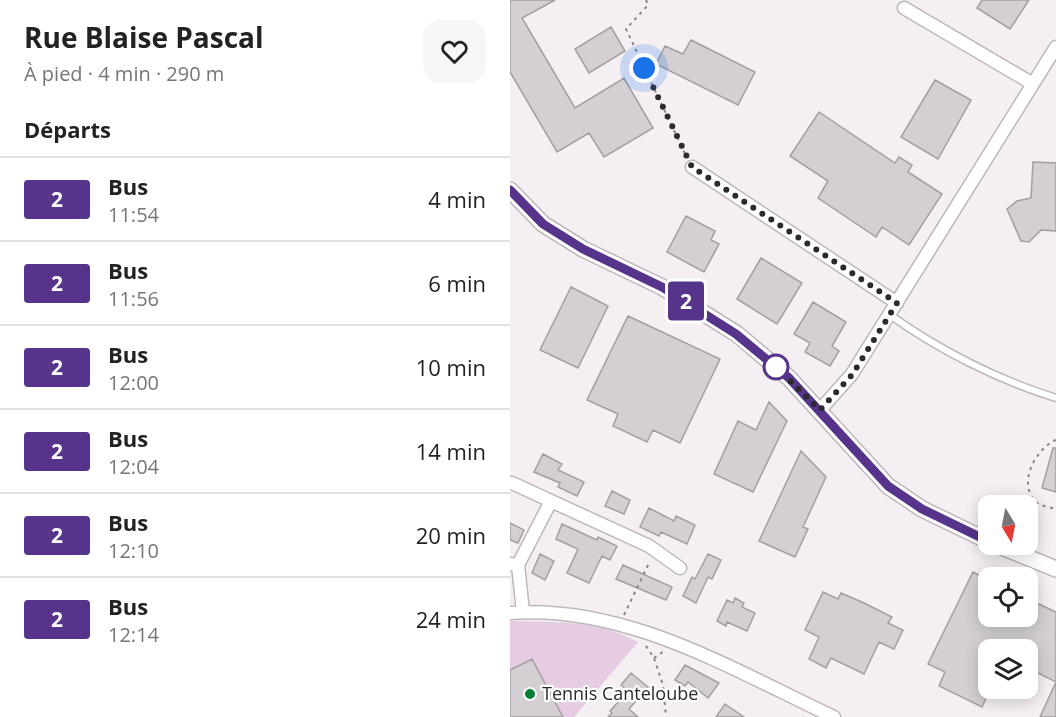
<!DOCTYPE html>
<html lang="fr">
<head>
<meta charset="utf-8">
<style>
	:root { --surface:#fff; --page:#f6f6f6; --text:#222; --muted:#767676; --line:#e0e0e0 }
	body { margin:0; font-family:"Open Sans",sans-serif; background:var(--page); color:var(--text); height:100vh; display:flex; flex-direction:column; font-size:22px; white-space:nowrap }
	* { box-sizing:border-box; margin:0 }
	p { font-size:20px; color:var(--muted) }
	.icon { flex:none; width:33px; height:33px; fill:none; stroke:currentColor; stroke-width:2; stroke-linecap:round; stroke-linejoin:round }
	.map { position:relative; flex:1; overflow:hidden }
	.drawer { display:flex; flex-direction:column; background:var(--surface); width:510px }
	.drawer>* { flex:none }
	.badge { padding:0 12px; border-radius:4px; font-size:21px; line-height:39px }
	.needle { width:39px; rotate:170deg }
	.fabs { position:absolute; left:468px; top:495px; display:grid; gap:12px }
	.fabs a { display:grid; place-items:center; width:60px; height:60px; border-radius:12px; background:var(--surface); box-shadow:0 3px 15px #0003; font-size:30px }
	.you { position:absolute; width:30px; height:30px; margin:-15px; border:4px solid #fff; border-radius:50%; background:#1a73e8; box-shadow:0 0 0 9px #1a73e833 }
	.map>.badge { position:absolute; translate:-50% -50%; box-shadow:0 0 0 3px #fff }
	h2 { padding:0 24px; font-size:22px; line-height:54px }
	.round { display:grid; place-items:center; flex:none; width:63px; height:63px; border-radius:18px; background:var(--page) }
	.overview { display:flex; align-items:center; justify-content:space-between; height:102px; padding:0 24px }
	h1 { font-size:28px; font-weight:700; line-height:45px }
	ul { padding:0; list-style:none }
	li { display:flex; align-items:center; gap:18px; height:84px; padding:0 24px; border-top:2px solid var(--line) }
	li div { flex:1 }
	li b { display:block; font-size:22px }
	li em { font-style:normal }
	li .badge { min-width:66px; font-weight:700; text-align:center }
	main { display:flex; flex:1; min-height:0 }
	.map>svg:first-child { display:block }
</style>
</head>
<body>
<main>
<section class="drawer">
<div class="overview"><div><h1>Rue Blaise Pascal</h1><p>À pied · 4 min · 290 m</p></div><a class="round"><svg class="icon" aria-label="heart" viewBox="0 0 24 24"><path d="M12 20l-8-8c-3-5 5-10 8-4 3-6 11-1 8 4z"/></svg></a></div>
<h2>Départs</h2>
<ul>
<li><span class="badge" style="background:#56348b;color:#fff">2</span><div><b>Bus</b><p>11:54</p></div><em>4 min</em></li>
<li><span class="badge" style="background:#56348b;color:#fff">2</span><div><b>Bus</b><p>11:56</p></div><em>6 min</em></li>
<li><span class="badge" style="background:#56348b;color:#fff">2</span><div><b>Bus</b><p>12:00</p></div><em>10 min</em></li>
<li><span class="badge" style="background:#56348b;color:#fff">2</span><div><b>Bus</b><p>12:04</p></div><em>14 min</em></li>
<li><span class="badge" style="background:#56348b;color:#fff">2</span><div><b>Bus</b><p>12:10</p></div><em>20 min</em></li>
<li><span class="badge" style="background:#56348b;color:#fff">2</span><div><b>Bus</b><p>12:14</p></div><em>24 min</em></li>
</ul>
</section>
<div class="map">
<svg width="546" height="717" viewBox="0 0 546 717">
	<rect width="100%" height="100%" fill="#f5eff4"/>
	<path fill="#e5cce2" d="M0,621C45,622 88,620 128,642L64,717H0Z"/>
	<path fill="#d4cfd3" stroke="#a39ea3" stroke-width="1.5" d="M0,0H45L12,18L65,108L114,78L143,128L94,157L79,133L47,152L0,72Z
		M472,0H519L500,29L467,8Z
		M101,27L115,51L79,73L65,49Z
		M181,40L245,72L228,105L146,64L155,46L173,54Z
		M425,80L461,100L428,159L391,137Z
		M309,112L385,163L389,157L402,165L398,172L432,194L399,245L372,227L366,237L308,198L318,181L280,156Z
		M523,162L546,163V231L531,230L519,242L511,241L497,209L507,201L521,198Z
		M176,216L205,231L201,240L209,244L194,272L157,252Z
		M251,258L292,283L267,324L227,299Z
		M61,287L98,306L68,368L30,350Z
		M303,302L336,322L322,346L329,351L320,366L295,352L300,343L284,334Z
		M118,316L210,359L170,443L143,430L137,442L103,426L108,414L77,400Z
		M259,402L277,421L243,492L204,474L228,421L246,430Z
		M543,448H546V492L532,488Z
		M291,451L316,477L293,527L298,529L285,557L249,541Z
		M33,454L52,464L48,470L74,482L67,496L48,487L50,483L24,472Z
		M102,491L120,500L114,514L95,506Z
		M139,508L164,521L166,516L185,525L177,544L151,532L149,536L130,527Z
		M0,523L14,530L8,543L0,540Z
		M52,524L87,540L88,537L107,546L100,560L92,556L79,583L57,573L68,549L46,539Z
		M30,554L44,561L35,580L22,573Z
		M198,554L211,560L202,579L198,577L186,603L173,596L182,577L185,579Z
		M113,565L162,587L156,600L106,579Z
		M463,572L478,580V616H518V599L546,612V682L518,668V650H478V694L472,707L429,686L435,672L418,664Z
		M313,592L328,599L331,593L354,603L382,617L378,623L393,630L384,649L369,642L354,674L321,658L316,668L299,659L309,637L295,630Z
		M225,598L234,603L232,607L245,613L237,631L217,622L216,626L207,621L217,600L223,603Z
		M22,659L53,717H0V670Z
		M175,665L209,683L198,698L178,682L175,686L165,680Z
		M121,673L138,687L119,709L128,717H98L102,713L100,711L118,691L111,685Z
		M546,682V717H530Z
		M215,704L234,717H206Z"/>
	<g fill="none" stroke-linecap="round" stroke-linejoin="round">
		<g stroke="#bdb7bc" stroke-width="9">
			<path id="service" d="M380,315C429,350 488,380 546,398"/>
		</g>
		<g stroke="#bdb7bc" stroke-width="15">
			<path id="minor" d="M394,8L523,84
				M182,167L387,303
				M310,410L342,374L546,47
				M2,483L41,501
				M0,564L8,565L41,501L139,546L170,568
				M8,565L13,612
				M0,613C116,604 223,670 324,717"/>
		</g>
		<g stroke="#bdb7bc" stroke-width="18">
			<path id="tertiary" d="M0,190L33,224L73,249L152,287L227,334L279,378L378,486L412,509L478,541
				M485,544L546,569"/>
		</g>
		<path stroke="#878487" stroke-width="2" stroke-dasharray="3 4.5" stroke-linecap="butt" d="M136,0L138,5L116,29L176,156
			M546,440C527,448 508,480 524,500C529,506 539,507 546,509
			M114,615L140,561
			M136,646L144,658L153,685L156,717
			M144,658L154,651"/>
		<use href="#service" stroke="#fff" stroke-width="6"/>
		<use href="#minor" stroke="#fff" stroke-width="12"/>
		<use href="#tertiary" stroke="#fff" stroke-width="15"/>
	</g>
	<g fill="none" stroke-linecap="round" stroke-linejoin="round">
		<g stroke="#fff" stroke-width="14">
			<path id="line" d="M0,190L33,224L73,249L152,287L226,334L279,378L378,486L412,509L478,541"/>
		</g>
		<use href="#line" stroke="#56348b" stroke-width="9"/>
		<path stroke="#2c2a2c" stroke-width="6" stroke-dasharray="0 10.8" d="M134,68L182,167L387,303L342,375L310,410L266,367"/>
	</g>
	<circle fill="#fff" stroke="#56348b" stroke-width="3" cx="266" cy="367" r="12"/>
	<circle fill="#007e37" stroke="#fff" stroke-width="2" cx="20" cy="694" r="6"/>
	<g text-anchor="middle" stroke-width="4.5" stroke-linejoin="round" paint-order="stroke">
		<g font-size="18" fill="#2c2a2c" stroke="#fff" text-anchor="start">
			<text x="32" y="700">Tennis Canteloube</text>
		</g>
	</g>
</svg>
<div class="fabs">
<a><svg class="needle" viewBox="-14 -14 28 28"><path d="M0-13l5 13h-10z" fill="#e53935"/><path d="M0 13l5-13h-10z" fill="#767676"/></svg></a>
<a><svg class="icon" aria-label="locate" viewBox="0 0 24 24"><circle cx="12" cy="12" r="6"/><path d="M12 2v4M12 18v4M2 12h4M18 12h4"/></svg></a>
<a><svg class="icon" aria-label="layers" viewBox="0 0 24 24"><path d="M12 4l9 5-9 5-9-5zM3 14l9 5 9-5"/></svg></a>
</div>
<div class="you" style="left:134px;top:68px"></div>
<b class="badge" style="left:176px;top:301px;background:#56348b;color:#fff">2</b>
</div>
</main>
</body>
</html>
